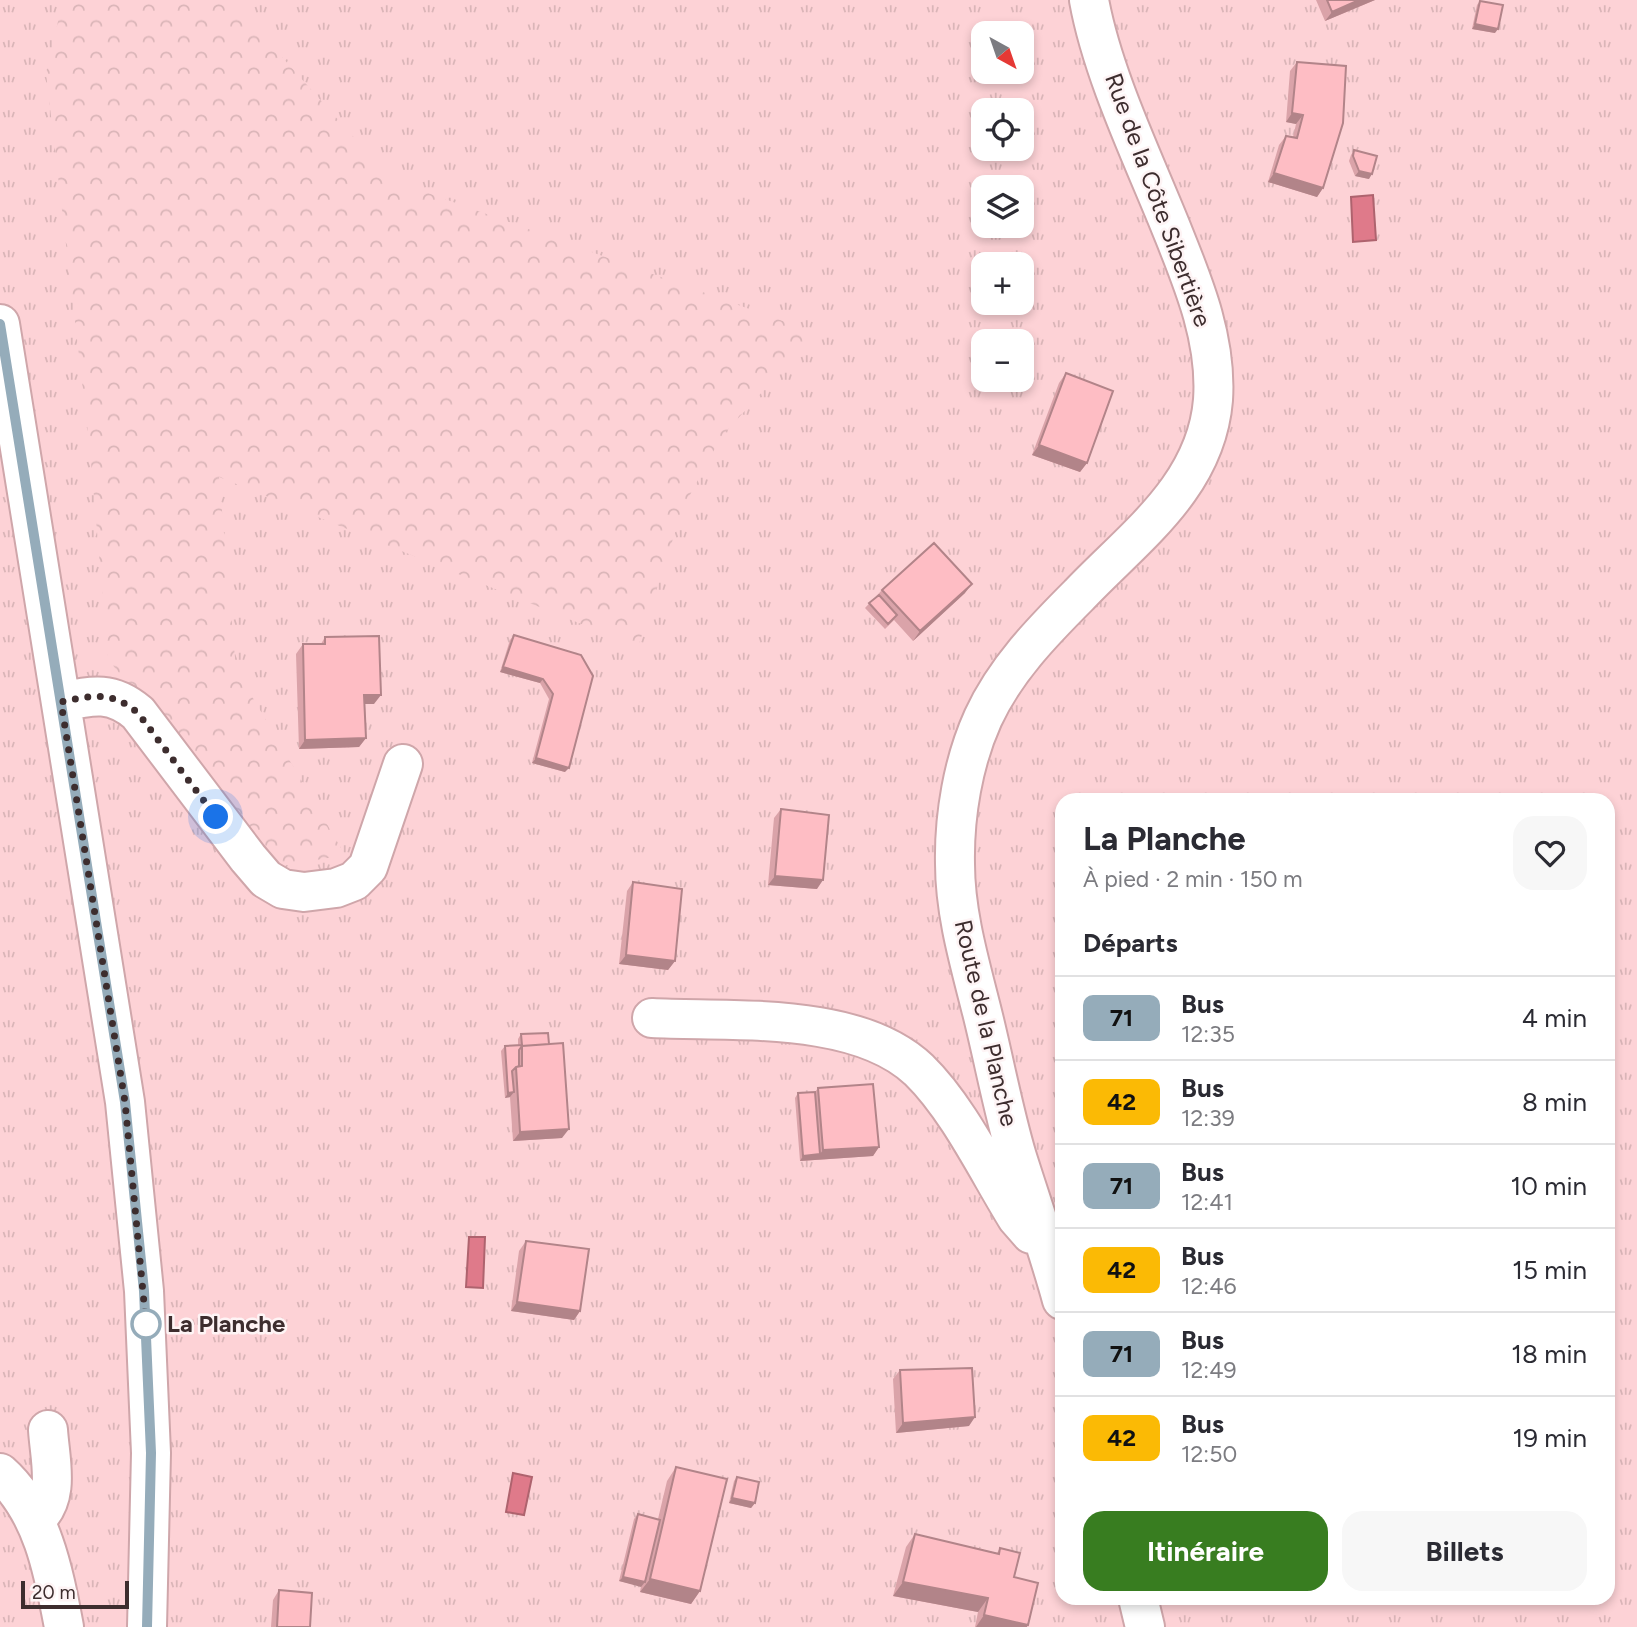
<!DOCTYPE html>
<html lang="fr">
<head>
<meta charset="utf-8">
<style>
	:root { --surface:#fff; --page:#f7f7f7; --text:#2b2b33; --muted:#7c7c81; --line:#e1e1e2; --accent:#387d20 }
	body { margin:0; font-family:Figtree,sans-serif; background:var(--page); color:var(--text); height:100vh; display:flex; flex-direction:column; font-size:26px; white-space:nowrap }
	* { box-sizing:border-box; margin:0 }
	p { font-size:23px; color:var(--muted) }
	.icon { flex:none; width:38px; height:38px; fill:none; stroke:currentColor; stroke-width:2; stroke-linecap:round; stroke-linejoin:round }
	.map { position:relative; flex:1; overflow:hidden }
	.side { position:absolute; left:1055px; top:793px; width:560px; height:812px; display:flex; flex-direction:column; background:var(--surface); border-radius:21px; box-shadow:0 4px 10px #0003 }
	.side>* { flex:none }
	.badge { padding:0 14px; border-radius:10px; font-size:24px; line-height:46px }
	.needle { width:46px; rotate:140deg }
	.tools { position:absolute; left:971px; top:21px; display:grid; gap:14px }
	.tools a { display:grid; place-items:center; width:63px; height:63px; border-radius:14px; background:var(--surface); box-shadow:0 4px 10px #0003; font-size:35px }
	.scale { position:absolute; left:21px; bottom:18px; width:108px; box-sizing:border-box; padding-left:7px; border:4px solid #3d2d2e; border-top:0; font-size:19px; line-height:24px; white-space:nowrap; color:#3d2d2e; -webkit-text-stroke:5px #fef4f5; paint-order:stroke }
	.you { position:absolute; width:35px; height:35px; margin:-18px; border:5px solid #fff; border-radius:50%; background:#1a73e8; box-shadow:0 0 0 10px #1a73e833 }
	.map>.badge { position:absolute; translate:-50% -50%; box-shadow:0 0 0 4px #fff }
	h2 { padding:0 28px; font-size:26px; line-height:63px }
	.round { display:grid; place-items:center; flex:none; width:74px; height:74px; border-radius:21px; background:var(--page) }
	.overview { display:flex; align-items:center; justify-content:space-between; height:119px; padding:0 28px }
	h1 { font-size:33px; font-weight:700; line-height:52px }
	.cta { display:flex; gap:14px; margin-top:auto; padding:14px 28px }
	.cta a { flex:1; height:80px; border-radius:21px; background:var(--accent); color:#fff; font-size:28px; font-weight:700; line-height:80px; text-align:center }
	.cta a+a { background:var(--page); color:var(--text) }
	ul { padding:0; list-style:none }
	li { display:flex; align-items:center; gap:21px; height:84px; padding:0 28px; border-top:2px solid var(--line) }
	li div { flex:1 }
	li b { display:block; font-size:26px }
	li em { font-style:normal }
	li .badge { min-width:77px; font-weight:700; text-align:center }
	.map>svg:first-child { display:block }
</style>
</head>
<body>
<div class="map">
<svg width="1637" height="1627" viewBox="0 0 1637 1627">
	<defs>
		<pattern id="grass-tufts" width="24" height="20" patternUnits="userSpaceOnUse" patternTransform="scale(1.75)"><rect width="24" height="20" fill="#fdd2d6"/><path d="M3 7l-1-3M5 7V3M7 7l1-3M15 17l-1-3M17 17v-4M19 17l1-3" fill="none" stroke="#dab5b8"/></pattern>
		<pattern id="forest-crowns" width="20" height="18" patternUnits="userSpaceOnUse" patternTransform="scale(1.75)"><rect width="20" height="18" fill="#fdd2d6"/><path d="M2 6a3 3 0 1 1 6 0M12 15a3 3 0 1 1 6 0" fill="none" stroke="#dab5b8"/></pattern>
	</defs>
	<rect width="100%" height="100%" fill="#fef4f5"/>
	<path fill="url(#grass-tufts)" fill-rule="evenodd" d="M0,0H1637V1627H0ZM984,33H1022V72H984ZM984,110H1022V149H984ZM984,187H1022V226H984ZM984,264H1022V303H984ZM984,341H1022V380H984ZM1062,800H1608V1598H1062Z"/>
	<path fill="url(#forest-crowns)" d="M63,0H231L392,180L816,333L721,437L683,508L638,647L219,477L236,669L345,855L270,868L108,659L90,450L46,73Z"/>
	<path fill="#df7a8a" stroke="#ae636e" stroke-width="2" d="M1373,195L1376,240L1353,242L1351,197Z
		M469,1237H485L483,1288L466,1287Z
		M513,1473L532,1477L524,1515L506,1512Z"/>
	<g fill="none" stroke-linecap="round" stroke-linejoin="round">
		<g stroke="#cfa6aa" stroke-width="42">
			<path id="minor" d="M0,324L125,1102L144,1291L151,1453L147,1627
				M61,702C94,695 112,691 138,713L248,858L266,879L283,889L304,892L336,888L354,881L368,867L403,764
				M652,1018C732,1022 857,1011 919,1070C958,1108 988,1171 1017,1218L1031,1234
				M1062,1300C1049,1252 1032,1205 1017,1157C1003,1110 994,1060 982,1012C970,964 955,914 955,864C954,816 963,762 983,718C1005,670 1042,632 1079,595C1134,537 1206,487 1213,400C1217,342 1195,287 1174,235C1145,162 1103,77 1089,0
				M0,1473C43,1511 54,1574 64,1627
				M35,1520C61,1498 50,1461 48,1430
				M1138,1598L1145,1627"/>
		</g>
		<use href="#minor" stroke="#fff" stroke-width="38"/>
	</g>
	<path fill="#daa3a9" d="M1316,0H1375L1325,21Z
		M1480,1L1495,33L1472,29L1477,5Z
		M1297,62L1323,188L1317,197L1268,182L1279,145L1286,136L1293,137L1296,124L1286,122L1290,71Z
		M1354,150L1369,179L1355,176L1349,161L1351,155Z
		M1066,373L1087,463L1080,472L1032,455L1059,383Z
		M882,590L965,593L913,641L894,620L885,629L865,608Z
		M514,635L581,655L565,772L532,763L549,699L540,683L500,672L510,640Z
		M325,637L374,704H365L366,738L359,747L299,749L296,654L303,644H321Z
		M781,809L817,889L768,885L774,818Z
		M633,882L675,961L668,970L619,964L627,891Z
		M521,1034L549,1044L562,1138L513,1141L510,1097L505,1098L501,1051L505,1046H518V1039Z
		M818,1088L879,1147L873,1156L800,1161L795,1098L798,1093L815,1092Z
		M526,1241L580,1311L574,1320L511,1311L519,1251Z
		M900,1370L969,1426L896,1433L893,1379Z
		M676,1467L700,1591L691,1604L640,1592L641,1586L619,1581L634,1519L638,1514L658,1519L667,1481Z
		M737,1477L755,1503L751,1508L729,1503L734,1481Z
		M915,1534L997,1553L1000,1548L1014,1577L1027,1627H975L978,1612L893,1596L906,1547Z
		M279,1590L310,1627H271L273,1600Z"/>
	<path fill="#b28489" d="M1359,0H1375L1325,21L1332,12Z
		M1475,24L1498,29L1495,33L1472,29Z
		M1292,113L1303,115L1296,124L1286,122Z
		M1359,171L1372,174L1369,179L1355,176Z
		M1274,173L1323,188L1317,197L1268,182Z
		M1039,445L1087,463L1080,472L1032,455Z
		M972,584L965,593L913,641L920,631Z
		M503,667L543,679L540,683L500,672Z
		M364,695H381L374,704H358Z
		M366,738L359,747L299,749L305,740Z
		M536,758L569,768L565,772L532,763Z
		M775,876L823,880L817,889L768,885Z
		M626,955L675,961L668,970L619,964Z
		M514,1092L510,1097L505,1098L508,1093Z
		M569,1129L562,1138L513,1141L520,1132Z
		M879,1147L873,1156L800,1161L803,1156L820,1154L823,1150Z
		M517,1302L580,1311L574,1320L511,1311Z
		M975,1417L969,1426L896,1433L903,1423Z
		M732,1498L755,1503L751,1508L729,1503Z
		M623,1577L645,1582L641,1587L619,1581Z
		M650,1579L700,1591L691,1604L640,1592Z
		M903,1582L988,1598L978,1612L893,1596Z
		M984,1615L1028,1625L1027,1627H976Z"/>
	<path fill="#febdc4" stroke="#b28489" stroke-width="2" d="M1327,0H1359L1332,12Z
		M1480,1L1503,5L1498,29L1475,24Z
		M1297,62L1346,66L1343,123L1323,188L1274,173L1286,136L1297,138L1303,115L1292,113Z
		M1354,150L1377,156L1372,174L1359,171L1353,156Z
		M1066,373L1113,391L1087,463L1039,445Z
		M934,543L972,584L920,631L882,590Z
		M879,595L897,615L888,624L869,603Z
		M514,635L581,655L593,676L569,768L536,758L553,694L543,679L503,667Z
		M379,636L381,695H364L366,738L305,740L303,644H325V637Z
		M781,809L829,815L823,880L775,876Z
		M633,882L682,889L675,961L626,955Z
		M548,1033L549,1044L522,1046L519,1050V1066L516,1067L512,1071L514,1092L508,1093L505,1046L522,1045L521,1034Z
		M563,1043L569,1129L520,1132L516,1067L522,1066V1046Z
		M873,1084L879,1147L823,1150L818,1088Z
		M815,1092L820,1154L803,1156L798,1093Z
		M526,1241L589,1249L580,1311L517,1302Z
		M972,1368L975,1417L903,1423L900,1370Z
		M676,1467L727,1479L700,1591L650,1579Z
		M737,1477L759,1482L755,1503L732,1498Z
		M638,1514L660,1520L645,1582L623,1577Z
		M915,1534L999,1554L1000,1548L1020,1553L1014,1577L1038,1583L1028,1625L984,1615L988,1598L903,1582Z
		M279,1590L312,1593L310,1627H277Z"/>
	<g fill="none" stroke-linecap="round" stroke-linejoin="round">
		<g stroke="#fff" stroke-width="16">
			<path id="line" d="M0,324L125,1102L144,1291L151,1453L147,1627"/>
		</g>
		<use href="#line" stroke="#95acba" stroke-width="10"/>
		<path stroke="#3d2d2e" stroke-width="7" stroke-dasharray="0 12.6" d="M146,1324L125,1102L61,702C94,695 112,691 138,713L216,817"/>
	</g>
	<circle fill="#fff" stroke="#95acba" stroke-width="3.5" cx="146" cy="1324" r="14"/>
	<g text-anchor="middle" stroke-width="5" stroke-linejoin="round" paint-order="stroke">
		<g font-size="24" fill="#3d2d2e" stroke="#fef4f5">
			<text transform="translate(1158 200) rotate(70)" y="8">Rue de la Côte Sibertière</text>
			<text transform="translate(986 1023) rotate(77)" y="8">Route de la Planche</text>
		</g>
		<g font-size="24" font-weight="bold" fill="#3d2d2e" stroke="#fef4f5" text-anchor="start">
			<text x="167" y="1332">La Planche</text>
		</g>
	</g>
</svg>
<div class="tools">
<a><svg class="needle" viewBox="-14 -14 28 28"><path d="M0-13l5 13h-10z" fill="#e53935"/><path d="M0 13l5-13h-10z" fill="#7c7c81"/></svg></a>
<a><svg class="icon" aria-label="locate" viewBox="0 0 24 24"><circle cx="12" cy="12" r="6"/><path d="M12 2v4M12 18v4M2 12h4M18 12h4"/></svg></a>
<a><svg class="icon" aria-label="layers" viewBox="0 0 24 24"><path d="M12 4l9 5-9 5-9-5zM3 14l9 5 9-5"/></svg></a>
<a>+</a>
<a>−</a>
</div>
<div class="scale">20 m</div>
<div class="you" style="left:216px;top:817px"></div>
<section class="side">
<div class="overview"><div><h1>La Planche</h1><p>À pied · 2 min · 150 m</p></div><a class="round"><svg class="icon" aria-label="heart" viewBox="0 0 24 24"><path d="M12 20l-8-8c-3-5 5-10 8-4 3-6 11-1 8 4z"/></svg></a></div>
<h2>Départs</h2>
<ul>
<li><span class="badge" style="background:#95acba;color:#111">71</span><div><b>Bus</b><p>12:35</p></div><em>4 min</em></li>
<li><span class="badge" style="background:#fbba05;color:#111">42</span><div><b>Bus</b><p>12:39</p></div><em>8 min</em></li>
<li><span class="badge" style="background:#95acba;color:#111">71</span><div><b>Bus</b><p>12:41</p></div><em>10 min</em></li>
<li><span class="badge" style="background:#fbba05;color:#111">42</span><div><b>Bus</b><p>12:46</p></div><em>15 min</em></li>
<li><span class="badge" style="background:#95acba;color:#111">71</span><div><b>Bus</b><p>12:49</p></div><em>18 min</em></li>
<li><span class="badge" style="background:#fbba05;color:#111">42</span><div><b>Bus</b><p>12:50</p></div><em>19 min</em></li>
</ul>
<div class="cta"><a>Itinéraire</a><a>Billets</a></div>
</section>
</div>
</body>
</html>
